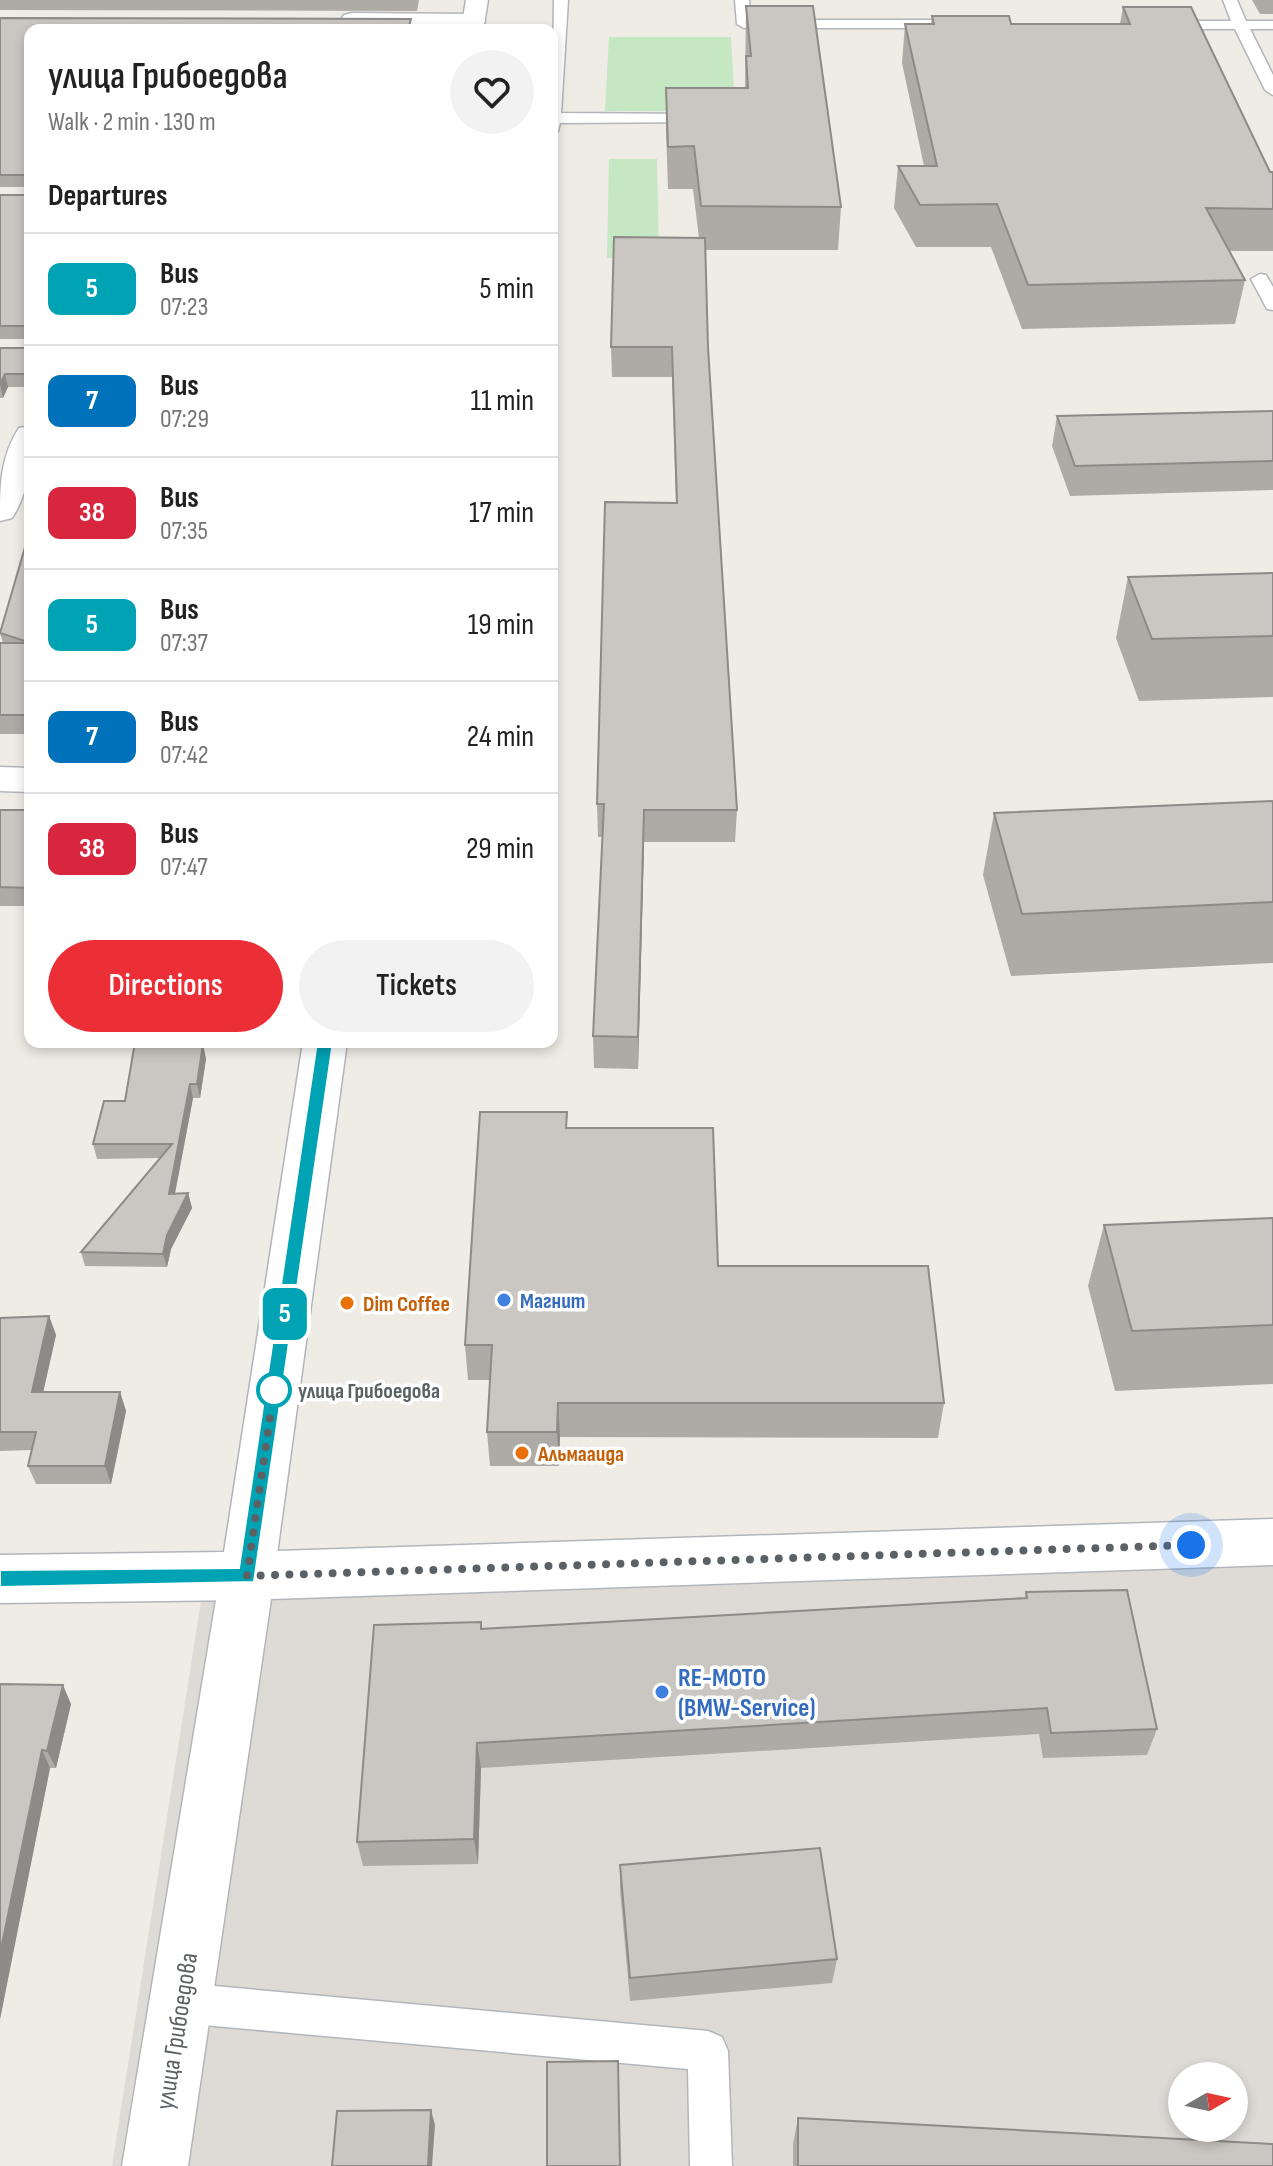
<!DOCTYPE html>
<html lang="en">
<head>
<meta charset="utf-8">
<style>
	:root { --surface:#fff; --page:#f2f2f2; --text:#222; --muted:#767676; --line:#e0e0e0; --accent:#ec2e36 }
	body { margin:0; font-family:"Sofia Sans Condensed",sans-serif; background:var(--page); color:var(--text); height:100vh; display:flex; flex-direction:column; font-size:30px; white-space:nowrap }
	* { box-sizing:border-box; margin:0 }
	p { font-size:26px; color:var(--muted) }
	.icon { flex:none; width:44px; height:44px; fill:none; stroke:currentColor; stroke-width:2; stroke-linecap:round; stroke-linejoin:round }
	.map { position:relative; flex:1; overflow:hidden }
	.details { position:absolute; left:24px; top:24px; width:534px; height:1024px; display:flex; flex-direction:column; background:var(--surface); border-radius:16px; box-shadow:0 4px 12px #0003 }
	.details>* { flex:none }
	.badge { padding:0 16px; border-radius:12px; font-size:28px; line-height:52px }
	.needle { width:52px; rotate:81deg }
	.tools { position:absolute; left:1168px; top:2062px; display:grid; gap:16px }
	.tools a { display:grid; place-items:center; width:80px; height:80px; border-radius:50%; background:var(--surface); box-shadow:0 4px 12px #0003; font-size:40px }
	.you { position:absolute; width:40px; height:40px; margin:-20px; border:6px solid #fff; border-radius:50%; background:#1a73e8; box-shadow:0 0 0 12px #1a73e833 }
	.map>.badge { position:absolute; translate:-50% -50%; box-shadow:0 0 0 4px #fff }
	h2 { padding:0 24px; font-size:30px; line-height:72px }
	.round { display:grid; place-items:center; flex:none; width:84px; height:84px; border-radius:42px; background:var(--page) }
	.head { display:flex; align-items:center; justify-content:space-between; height:136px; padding:0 24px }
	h1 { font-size:38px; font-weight:600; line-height:60px }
	.primary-button { display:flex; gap:16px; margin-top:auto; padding:16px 24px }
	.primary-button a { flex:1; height:92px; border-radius:48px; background:var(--accent); color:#fff; font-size:32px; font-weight:600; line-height:92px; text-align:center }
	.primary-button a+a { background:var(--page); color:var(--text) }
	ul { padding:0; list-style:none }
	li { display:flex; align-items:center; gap:24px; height:112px; padding:0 24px; border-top:2px solid var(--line) }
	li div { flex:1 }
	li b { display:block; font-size:30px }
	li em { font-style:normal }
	li .badge { min-width:88px; font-weight:700; text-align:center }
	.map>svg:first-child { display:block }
</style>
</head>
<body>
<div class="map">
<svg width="1273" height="2166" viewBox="0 0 1273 2166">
	<rect width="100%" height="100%" fill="#efebe5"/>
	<path fill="#dedbd7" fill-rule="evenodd" d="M1273,1556V2166H112L204,1582ZM1182,2076H1234V2128H1182Z"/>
	<path fill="#c5e7c1" d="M609,37H731L735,111H605Z
		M609,159H657L659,258H607Z"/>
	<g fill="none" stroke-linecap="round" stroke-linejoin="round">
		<g stroke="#b2b6ba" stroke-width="3">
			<path id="lane" d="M554,0H568L561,113L703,114L711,119L709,122L560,123L558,131L552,133Z
				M735,0H749L751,20H943L950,24L943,28H744L737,24Z
				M1223,0H1237L1246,21H1273V29H1250L1273,75V95L1265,90L1235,29H1160L1153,25L1160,21H1231Z
				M1260,274L1266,275L1273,287V310L1267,309L1251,279Z
				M181,1983L708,2031L722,2037L728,2051L732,2166H690L688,2069L181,2023L167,2017L161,2003L167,1989Z"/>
		</g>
		<g stroke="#b2b6ba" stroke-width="3">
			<path id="street" d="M352,13L474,14L482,16L485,21L482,26L474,28L344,25L341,20L344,15Z
				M30,426C30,459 31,489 12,518L0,521C0,487 0,457 19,428Z
				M0,767L30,768V792L0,791Z
				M1273,1519V1565L271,1599L188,2166H122L220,1576L228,1559L247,1552Z"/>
		</g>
		<g stroke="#b1b5ba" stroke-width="3">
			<path id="secondary" d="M466,0H488L483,30H461Z
				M303,1042H347L274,1576L266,1593L247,1600L0,1603V1555L224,1552Z"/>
		</g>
		<use href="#lane" fill="#fff" fill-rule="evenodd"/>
		<use href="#street" fill="#fff" fill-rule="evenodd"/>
		<use href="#secondary" fill="#fff" fill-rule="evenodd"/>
	</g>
	<path fill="#aeaaa6" d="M0,0H419L417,11L0,10Z
		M1252,0H1273V14H1260Z
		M746,6L841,207L838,250H705L708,347L737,810L735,842H644L638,1069L594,1068L593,1036L602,837H598L597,804L676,503L672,377H612L611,347L699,238L693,189H668L666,129V88H745Z
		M1123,7L1270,172H1273V251H1229L1245,280L1235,324L1022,329L991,247H916L894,208L898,166H924L902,63L905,24H931L932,16L1011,24H1120Z
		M0,18L30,30V387H8L3,398H0V348H29V339H0V195H29V187H0Z
		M1273,411V490L1070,496L1052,446L1057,416Z
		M30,530V734H0V643H3L0,633Z
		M1273,573V697L1139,701L1116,638L1128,577Z
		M1273,801V963L1011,976L983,875L994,813Z
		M0,810H30V906H0Z
		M203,1045L206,1059L200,1098H193L175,1194L188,1193L192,1208L171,1249L167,1267L85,1266L81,1252L160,1158L97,1159L93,1144L125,1101Z
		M567,1112V1128L718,1266L944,1403L938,1438L560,1437L559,1466H490L487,1432L490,1380H468L465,1345Z
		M1273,1218V1384L1115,1391L1088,1286L1104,1225Z
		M49,1316L56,1335L43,1392H120L126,1411L111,1484H36L28,1466L32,1450L0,1451V1318Z
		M1026,1592L1157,1729L1147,1755L1043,1758L1039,1734L481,1768L478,1864L363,1866L357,1842L481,1622L482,1629L1025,1598Z
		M0,1684L71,1704L56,1768H50L0,2019Z
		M620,1865L837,1959L832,1983L630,2001L620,1890Z
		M798,2118L1273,2166H793V2144Z"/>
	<path fill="#8d8b87" d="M5,374L8,387L3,398L0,384Z
		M644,810V842L638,1069V1037Z
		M198,1042H204L203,1045L206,1059L200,1098L197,1084Z
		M190,1084L193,1098L172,1208L169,1194Z
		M188,1193L192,1208L171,1249L167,1267L163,1254L167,1235Z
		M49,1316L56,1335L39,1411L32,1392Z
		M120,1392L126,1411L111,1484L105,1466Z
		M558,1403L560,1437L559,1466L557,1432Z
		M63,1685L71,1704L56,1768L47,1751Z
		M477,1743L481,1768L478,1864L474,1839Z
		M42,1750L50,1768L0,2019V1954Z
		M431,2110L435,2125L432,2166H428Z"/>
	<path fill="#cac6c1" stroke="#8d8b87" stroke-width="2" d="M746,6H813L841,207L701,206L694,146L668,147L666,88H748L746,56H751Z
		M1123,7H1191L1270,172H1273V209L1206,208L1245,280L1028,285L997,204L920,205L898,166H937L905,24H934L932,16H1009L1011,24H1130Z
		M0,18L411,19L408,30H30V374H5L0,384V348H29V326H0V195H29V175H0Z
		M614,237L705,238L708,347L737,810H644L638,1037L593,1036L604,804H597L605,502L677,503L672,347H611Z
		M1273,411V461L1075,466L1057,416Z
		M30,530V636L28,642L0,633Z
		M1273,573V636L1152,639L1128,577Z
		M0,643H30V715H0Z
		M1273,801V902L1022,914L994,813Z
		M0,810H30V888L0,887Z
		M135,1042H198L197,1044H203L197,1084H190L169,1194L188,1193L167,1235L163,1254L81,1252L172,1144H93L104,1101H125Z
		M480,1112H567L566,1128H713L718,1266H928L944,1403H558L557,1432H487L492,1345H465Z
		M1273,1218V1325L1132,1331L1104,1225Z
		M49,1316L32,1392H120L105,1466H28L36,1432H0V1318Z
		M1127,1590L1157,1729L1051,1733L1047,1708L477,1743L474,1839L357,1842L374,1625L481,1622V1629L1027,1598L1026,1592Z
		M0,1684L63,1685L47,1751L42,1750L0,1954Z
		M820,1848L837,1959L630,1978L620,1865Z
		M618,2061L620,2166H547V2062Z
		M431,2110L428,2166H332L337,2111Z
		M798,2118L1273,2144V2166H798Z"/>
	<path fill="#00a3b4" stroke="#fff" stroke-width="2" d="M325,1037L333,1042L254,1582L0,1587V1570L239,1568L317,1042Z"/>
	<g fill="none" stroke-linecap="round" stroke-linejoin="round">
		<path stroke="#5c6165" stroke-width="8" stroke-dasharray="0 14.4" d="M274,1390L247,1576L1191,1545"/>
	</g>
	<g fill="#3f7fe0" stroke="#fff" stroke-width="3">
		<circle cx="504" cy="1300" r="8"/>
		<circle cx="662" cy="1692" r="8"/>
	</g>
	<g fill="#e8710a" stroke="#fff" stroke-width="3">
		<circle cx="347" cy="1303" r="8"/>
		<circle cx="522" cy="1453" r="8"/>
	</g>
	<circle fill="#fff" stroke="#00a3b4" stroke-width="4" cx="274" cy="1390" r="16"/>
	<g text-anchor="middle" stroke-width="7" stroke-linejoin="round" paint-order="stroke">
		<g font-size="22" font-weight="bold" fill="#366cbe" stroke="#fff" text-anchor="start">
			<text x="520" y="1308">Магнит</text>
		</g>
		<g font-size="22" font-weight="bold" fill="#c56008" stroke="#fff" text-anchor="start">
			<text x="363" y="1311">Dim Coffee</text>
			<text x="538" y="1461">Альмааида</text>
		</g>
		<g font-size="22" font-weight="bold" fill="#5c6165" stroke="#fff" text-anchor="start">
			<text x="298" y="1398">улица Грибоедова</text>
		</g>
		<g font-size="26" font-weight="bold" fill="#366cbe" stroke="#fff" text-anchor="start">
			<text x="678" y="1686">RE-MOTO<tspan x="678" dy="30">(BMW-Service)</tspan></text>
		</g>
		<g font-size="26" fill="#5c6165" stroke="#fff">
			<text transform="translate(176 2031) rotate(-81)" y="9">улица Грибоедова</text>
		</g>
	</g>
</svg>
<div class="tools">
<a><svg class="needle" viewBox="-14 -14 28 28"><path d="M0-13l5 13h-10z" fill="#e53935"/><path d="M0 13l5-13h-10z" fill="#767676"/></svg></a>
</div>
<div class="you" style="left:1191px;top:1545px"></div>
<b class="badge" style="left:285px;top:1314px;background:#00a3b4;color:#fff">5</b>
<section class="details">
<div class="head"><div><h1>улица Грибоедова</h1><p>Walk · 2 min · 130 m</p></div><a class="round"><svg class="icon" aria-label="heart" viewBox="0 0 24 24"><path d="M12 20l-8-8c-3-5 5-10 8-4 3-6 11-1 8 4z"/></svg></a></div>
<h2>Departures</h2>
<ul>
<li><span class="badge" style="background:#00a3b4;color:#fff">5</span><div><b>Bus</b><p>07:23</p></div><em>5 min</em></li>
<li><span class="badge" style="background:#0072bc;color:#fff">7</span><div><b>Bus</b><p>07:29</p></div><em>11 min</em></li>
<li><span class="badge" style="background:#d7263d;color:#fff">38</span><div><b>Bus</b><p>07:35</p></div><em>17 min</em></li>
<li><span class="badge" style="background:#00a3b4;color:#fff">5</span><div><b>Bus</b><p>07:37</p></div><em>19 min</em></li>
<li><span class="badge" style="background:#0072bc;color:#fff">7</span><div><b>Bus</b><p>07:42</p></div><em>24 min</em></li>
<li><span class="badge" style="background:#d7263d;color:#fff">38</span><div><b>Bus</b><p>07:47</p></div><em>29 min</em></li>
</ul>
<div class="primary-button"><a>Directions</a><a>Tickets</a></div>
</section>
</div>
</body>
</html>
